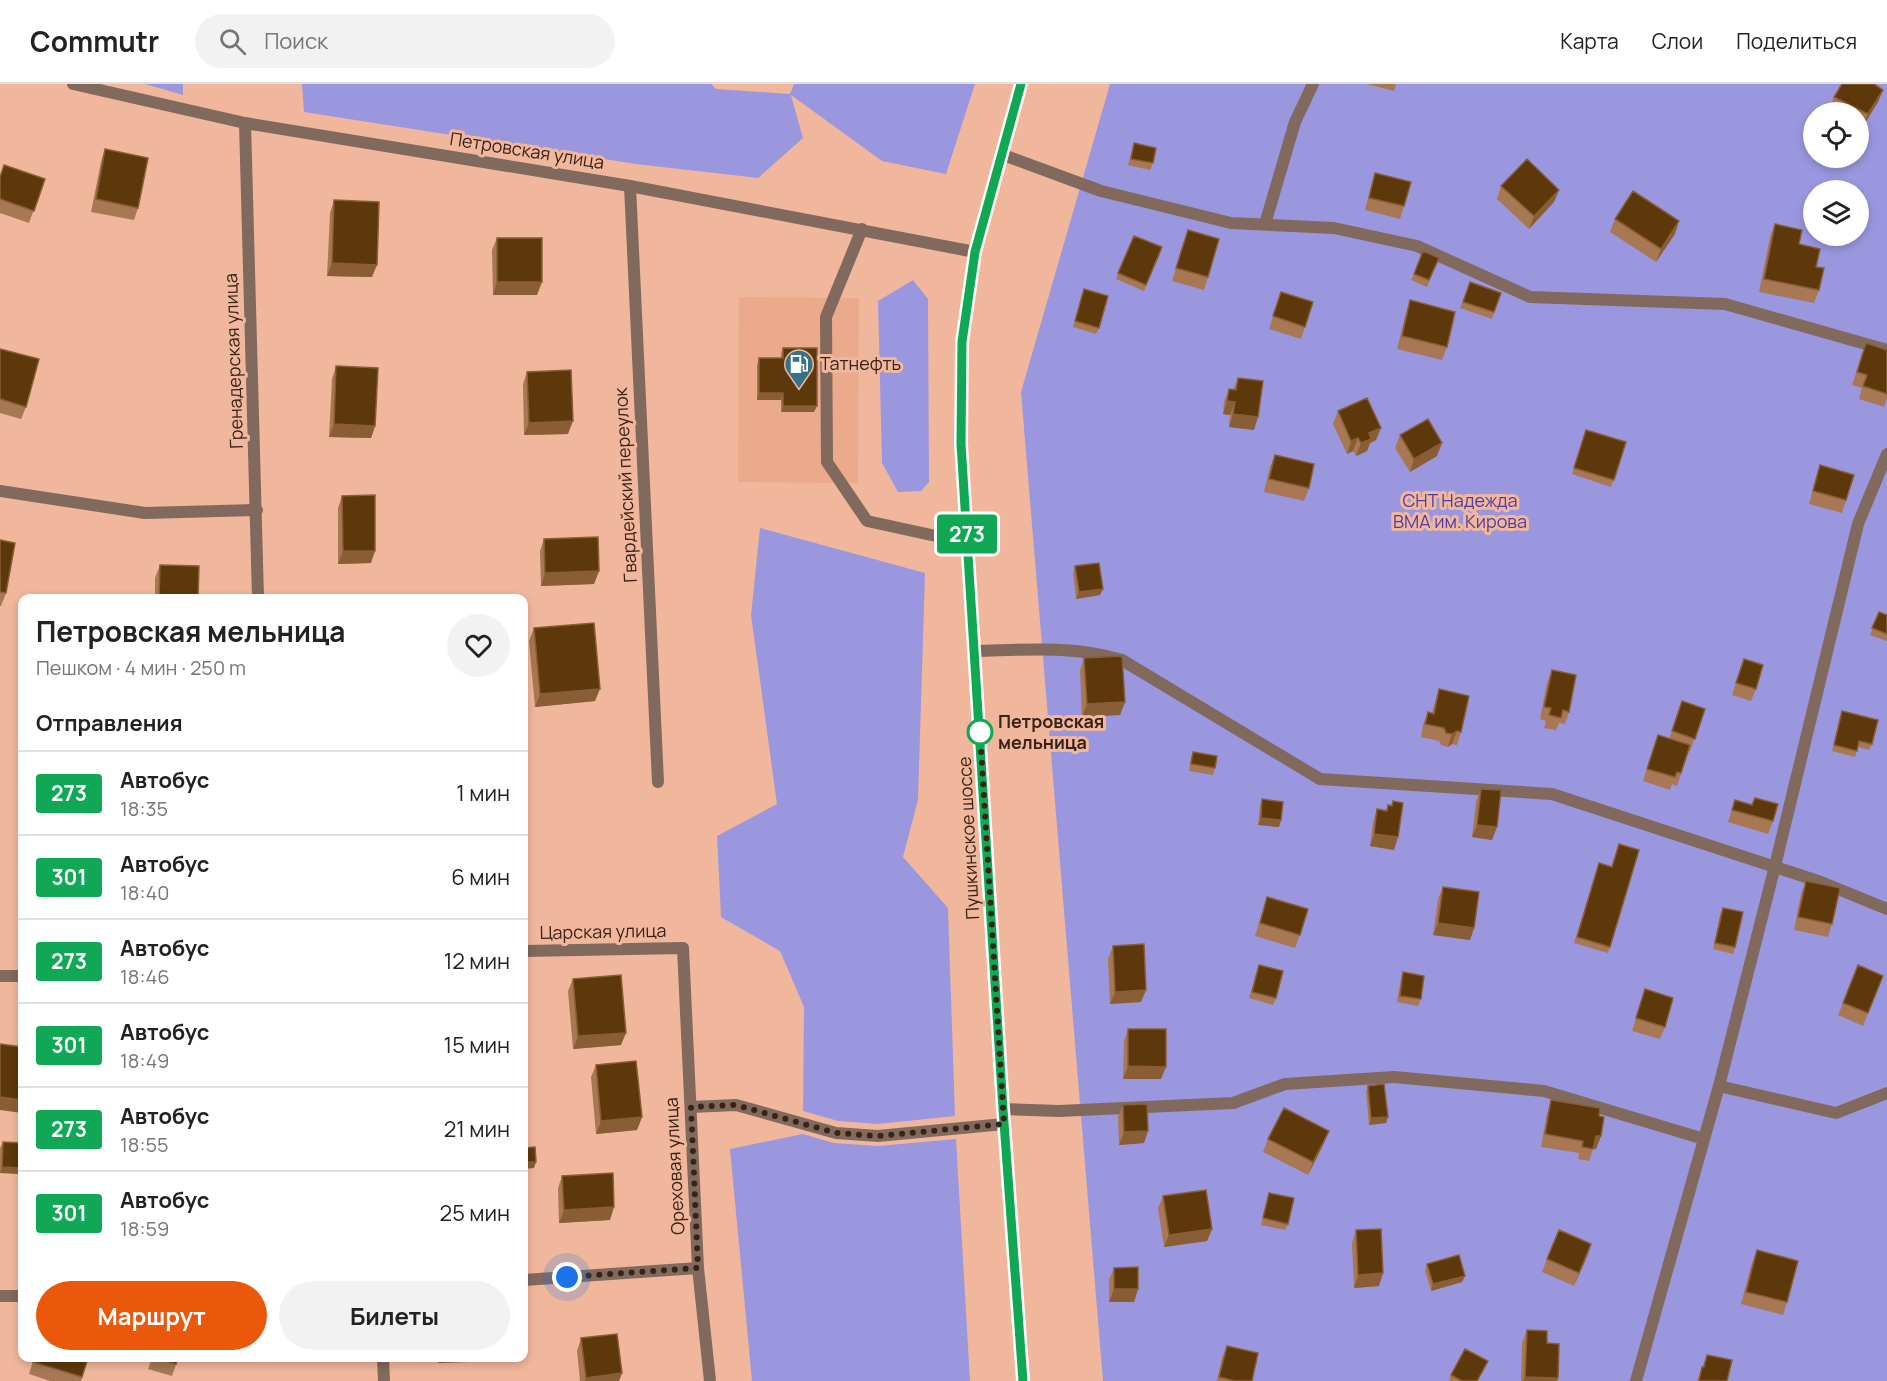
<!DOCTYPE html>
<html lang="ru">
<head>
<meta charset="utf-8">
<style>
	:root { --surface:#fff; --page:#f2f2f2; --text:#222; --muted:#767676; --line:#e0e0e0; --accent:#ea580c }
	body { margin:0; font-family:Manrope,sans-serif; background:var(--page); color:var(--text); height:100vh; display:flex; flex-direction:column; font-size:22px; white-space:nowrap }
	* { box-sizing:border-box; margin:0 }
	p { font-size:20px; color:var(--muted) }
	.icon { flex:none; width:33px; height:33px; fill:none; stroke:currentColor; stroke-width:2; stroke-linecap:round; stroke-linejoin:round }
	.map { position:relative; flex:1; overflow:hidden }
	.details { position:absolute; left:18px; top:510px; width:510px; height:768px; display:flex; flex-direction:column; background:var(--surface); border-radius:12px; box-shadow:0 3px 9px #0003 }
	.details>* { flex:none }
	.badge { padding:0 12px; border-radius:4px; font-size:21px; line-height:39px }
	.buttons { position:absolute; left:1803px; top:18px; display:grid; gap:12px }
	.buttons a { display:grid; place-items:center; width:66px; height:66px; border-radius:50%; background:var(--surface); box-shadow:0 3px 9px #0003; font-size:30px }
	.you { position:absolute; width:30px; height:30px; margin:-15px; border:4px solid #fff; border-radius:50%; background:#1a73e8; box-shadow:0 0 0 9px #1a73e833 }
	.map>.badge { position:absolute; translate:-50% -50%; box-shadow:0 0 0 3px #fff }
	h2 { padding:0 18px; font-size:22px; line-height:54px }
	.round { display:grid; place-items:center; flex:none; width:63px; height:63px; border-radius:32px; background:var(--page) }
	.overview { display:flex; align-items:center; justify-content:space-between; height:102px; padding:0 18px }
	h1 { font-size:28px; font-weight:700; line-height:45px }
	.button { display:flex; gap:12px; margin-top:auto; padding:12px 18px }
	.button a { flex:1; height:69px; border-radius:36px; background:var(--accent); color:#fff; font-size:24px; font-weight:700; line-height:69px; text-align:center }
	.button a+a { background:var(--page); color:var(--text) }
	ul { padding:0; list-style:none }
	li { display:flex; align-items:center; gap:18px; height:84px; padding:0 18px; border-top:2px solid var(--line) }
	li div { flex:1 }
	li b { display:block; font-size:22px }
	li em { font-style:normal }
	li .badge { min-width:66px; font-weight:700; text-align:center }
	header { display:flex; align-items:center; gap:36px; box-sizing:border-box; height:84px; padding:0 30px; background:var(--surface); border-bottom:2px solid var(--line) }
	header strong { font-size:28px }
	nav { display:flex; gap:33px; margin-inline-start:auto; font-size:21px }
	.search { width:420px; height:54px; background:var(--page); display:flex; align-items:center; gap:15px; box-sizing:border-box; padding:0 21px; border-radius:33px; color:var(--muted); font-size:22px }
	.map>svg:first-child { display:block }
</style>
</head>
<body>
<header>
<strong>Commutr</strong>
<div class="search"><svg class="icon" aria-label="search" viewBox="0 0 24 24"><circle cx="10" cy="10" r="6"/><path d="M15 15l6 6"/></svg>Поиск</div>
<nav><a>Карта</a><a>Слои</a><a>Поделиться</a></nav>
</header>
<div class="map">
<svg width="1887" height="1297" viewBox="0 0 1887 1297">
	<rect width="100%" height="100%" fill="#f1b79c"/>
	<path fill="#ebaa8b" d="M739,213L859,214L858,399L738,398Z"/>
	<path fill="#9b97df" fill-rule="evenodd" d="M145,0H183V11Z
		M302,0H711L716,5L790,10L794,0H975L946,90L882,77L791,11L803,54L758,94L636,80L304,28Z
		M1110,0H1887V1297H1103L1021,308ZM1814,28H1858V74H1814ZM1814,106H1858V152H1814Z
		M913,196L928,215L929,398L921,407L898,408L882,379L878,217Z
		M760,444L925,489L918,716L903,773L948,824L955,1032L878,1040L838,1037L803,1027L804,923L780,867L721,833L717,752L777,720L751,531Z
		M803,1050L834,1059L878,1062L956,1055L970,1297H752L730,1065Z"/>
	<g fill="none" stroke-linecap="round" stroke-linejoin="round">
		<path stroke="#81695e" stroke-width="12" d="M1265,140L1295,38L1313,0
			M862,145L826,233L827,378L867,437L968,459
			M1719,1002L1836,1029L1887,1009
			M691,1023L736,1021L836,1049L878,1052L1004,1040"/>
		<path stroke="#81695e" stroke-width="12" d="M73,0L245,39L630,102L975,168
			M245,39L258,514
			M1001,70L1101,107L1231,139L1334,144L1417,162L1530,213L1725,220L1887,266
			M630,102L658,698
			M0,407L145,429L257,426
			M975,567C1024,566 1075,561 1122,576L1320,695L1552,710L1821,798L1887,825
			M524,867L683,864L698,1184L710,1297
			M0,892H22
			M1003,1025L1059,1027L1233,1019L1285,1000L1394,993L1544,1007L1704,1055
			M524,1196L698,1184
			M0,1212H22
			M383,1274L384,1297
			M1636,1297L1719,1002L1775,782L1858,440L1887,370"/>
		<path stroke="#5e3e2e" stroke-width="12" d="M1021,0L975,168L962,258L961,360L1003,1025L1023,1297"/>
	</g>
	<path fill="#a77853" d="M1367,0H1396L1394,7Z
		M1883,6L1878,18L1863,42L1858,40V28H1836L1829,25L1834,13Z
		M1134,59L1153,79L1150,86L1128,81Z
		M105,65L138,124L134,136L91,128L101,78Z
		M1375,89L1404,122L1400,135L1365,126L1371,102Z
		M0,92L45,95L29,139L0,129Z
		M1501,102L1554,118L1529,145L1497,115Z
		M334,116L372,193L327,192L330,129Z
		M1615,135L1675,150L1656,178L1610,148Z
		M1775,140L1799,160L1816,183L1819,206L1814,219L1759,208L1770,153Z
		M1188,146L1208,193L1204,206L1172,197Z
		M497,154L537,211H493L492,166Z
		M1160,170L1144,207L1116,195L1118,189Z
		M1439,174L1427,203L1411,196L1414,190Z
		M1470,198L1501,209L1492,235L1460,224Z
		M1084,205L1099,244L1096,250L1073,243Z
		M1281,208L1305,243L1301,255L1269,245Z
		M1410,216L1447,263L1442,276L1397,265L1406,229Z
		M1866,259L1887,266V314L1884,323L1859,315L1862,304L1852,301Z
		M783,264L814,328H781V316H757V281L759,274H781V270Z
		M0,265L26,323L21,335L0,329Z
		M336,282L375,342L371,354L329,353L332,295Z
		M527,288L568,350L524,351L523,300Z
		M1238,294L1254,346L1229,343L1230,331L1223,330L1224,318L1229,305L1233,306Z
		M1338,327L1376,356L1370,359L1367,367L1356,372L1353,367L1347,370L1333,340Z
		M1586,346L1626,358L1611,403L1572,390Z
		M1400,351L1437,372L1410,388L1395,364Z
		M1275,371L1309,404L1304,417L1264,408L1270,383Z
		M1820,381L1846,416L1842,429L1809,420L1816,394Z
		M342,412L371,479L338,480V424Z
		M544,455L599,487L594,500L541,502L540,467Z
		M0,456L6,509L1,522H0Z
		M160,481L198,514H155V494Z
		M1075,482L1103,505L1100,511L1076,515L1073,489Z
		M1879,528L1887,531V557L1870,551Z
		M534,544L595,617L535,623L529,557Z
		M1084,574L1125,618L1120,631L1082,633L1080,586Z
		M1744,575L1756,605L1751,617L1732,611Z
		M1552,586L1569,628L1565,640L1559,639L1556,646L1544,644L1546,637L1540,635L1547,599Z
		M1439,605L1461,648L1457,661L1452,660L1448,663L1441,661L1439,657L1421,653L1423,641L1428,628L1432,629L1435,618Z
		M1682,617L1705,625L1690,667H1689L1677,702L1672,700L1670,706L1643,697L1658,651L1669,655Z
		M1842,627L1872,660L1869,666L1858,663L1855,673L1832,667Z
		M1193,668L1215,684L1213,691L1189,687L1191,674Z
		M1481,705L1492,756L1472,753L1476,717Z
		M1262,715L1281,736L1279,743L1258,741L1260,722Z
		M1735,716L1773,737L1768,750L1728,738Z
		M1393,717L1394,766L1370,762L1373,738L1377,725L1386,727L1388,721L1391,722Z
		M1612,783L1610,863L1608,869L1574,859L1597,785Z
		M1806,797L1832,840L1828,853L1794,846L1801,810Z
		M1443,803L1474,844L1470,856L1433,851L1438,815Z
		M1267,813L1300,851L1295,864L1255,852Z
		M1723,824L1735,863L1733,870L1713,865L1720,831Z
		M1113,862L1141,918L1110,920L1108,875Z
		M1259,881L1276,914L1273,921L1249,914Z
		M1403,888L1421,915L1418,922L1397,918L1401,895Z
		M1883,892L1863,942L1838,931L1843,919Z
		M573,895L621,961L573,965L568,907Z
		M1645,905L1665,943L1660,955L1632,947Z
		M1128,945L1161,995H1123L1124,957Z
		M596,981L642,1033L637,1046L596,1050L591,993Z
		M1368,1002L1386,1039L1369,1041L1366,1008Z
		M1551,1016L1599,1032L1601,1052L1596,1065H1593L1589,1077L1578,1075L1579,1069L1541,1063L1547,1029Z
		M1123,1021L1144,1059L1119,1061L1118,1033Z
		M1268,1055L1324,1059L1308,1091L1263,1068Z
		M3,1058L22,1059V1090L0,1089V1064Z
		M562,1092L610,1136L559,1139L558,1104Z
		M1269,1109L1288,1140L1285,1146L1261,1141Z
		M1163,1112L1212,1145L1207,1157L1164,1163L1158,1124Z
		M1356,1146L1379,1202L1354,1204L1352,1159Z
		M1591,1160L1574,1202L1542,1188L1547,1175Z
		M1757,1166L1787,1218L1783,1231L1741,1220L1752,1179Z
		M1427,1180L1462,1198L1431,1207L1425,1186Z
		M1114,1184L1138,1205L1134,1218H1109V1196Z
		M1527,1246L1547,1259L1558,1294L1557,1297H1521L1522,1259Z
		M581,1254L622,1289L619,1297H580L577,1267Z
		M1227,1262L1252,1297H1217L1222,1274Z
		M1707,1271L1727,1297H1697Z
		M34,1274H88L81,1297H50L29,1290Z
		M152,1274H178L172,1292L148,1285Z
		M1488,1277L1478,1297H1449L1451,1291Z"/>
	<path fill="#895e36" d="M1883,6L1878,18L1863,42L1868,30Z
		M1559,106L1554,118L1529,145L1534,132Z
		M1679,137L1675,150L1656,178L1661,165Z
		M332,179L377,181L372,193L327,192Z
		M497,198H542L537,211H493Z
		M759,309H783L781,316H757Z
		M1227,317L1235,318L1230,331L1223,330Z
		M783,322H817L814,328H781Z
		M1233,330L1258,333L1254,346L1229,343Z
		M573,337L568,350L524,351L529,339Z
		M334,340L375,342L371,354L329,353Z
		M1381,344L1376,356L1370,359L1367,367L1356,372L1361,359L1369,349Z
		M1358,354L1353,367L1347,370L1351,357Z
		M1442,359L1437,372L1410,388L1414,375Z
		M343,467H375L371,479L338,480Z
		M599,487L594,500L541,502L545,489Z
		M1103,505L1100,511L1076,515L1079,508Z
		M600,605L595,617L535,623L540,610Z
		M1125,618L1120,631L1082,633L1087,620Z
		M1457,647L1452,660L1448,663L1452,650Z
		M1261,734L1281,736L1279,743L1258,741Z
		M1477,741L1497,743L1492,756L1472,753Z
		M1374,750L1398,753L1394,766L1370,762Z
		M1438,839L1474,844L1470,856L1433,851Z
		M1146,906L1141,918L1110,920L1115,908Z
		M626,949L621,961L573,965L578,952Z
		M1128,982L1166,983L1161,995H1123Z
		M0,1013L22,1016V1029L0,1026Z
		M642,1033L637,1046L596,1050L601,1037Z
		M1388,1033L1386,1039L1369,1041L1371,1034Z
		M1148,1047L1144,1059L1119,1061L1124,1048Z
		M1329,1047L1324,1059L1308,1091L1313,1078Z
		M1596,1052H1601L1596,1065L1591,1064Z
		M524,1078H536L534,1084L524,1085Z
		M2,1083L22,1084V1090L0,1089Z
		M614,1123L610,1136L559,1139L564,1126Z
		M1212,1145L1207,1157L1164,1163L1169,1151Z
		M1591,1160L1587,1173L1574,1202L1579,1189Z
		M1383,1189L1379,1202L1354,1204L1358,1191Z
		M1465,1192L1462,1198L1431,1207L1433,1200Z
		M1114,1205H1138L1134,1218H1109Z
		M440,1274H472L470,1278L438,1279Z
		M622,1289L619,1297H585L586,1294Z
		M1525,1293L1558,1294L1557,1297H1523Z"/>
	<path fill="#5d380a" stroke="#895e36" stroke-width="1.5" d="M1842,0H1874L1883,6L1868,30L1834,13Z
		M1134,59L1156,64L1153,79L1131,75Z
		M105,65L148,74L138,124L96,115Z
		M1527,75L1559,106L1534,132L1501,102Z
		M4,81L45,95L34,127L0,115V93Z
		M1375,89L1411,98L1404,122L1369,114Z
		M1633,107L1679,137L1661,165L1615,135Z
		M334,116L379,118L377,181L332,179Z
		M1775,140L1802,146L1799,160L1820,165L1816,183L1824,184L1819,206L1764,195Z
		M1188,146L1219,155L1208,193L1176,184Z
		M1134,152L1162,163L1146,201L1118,189Z
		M497,154H542V198H497Z
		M1423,167L1439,174L1429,196L1414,190Z
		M1470,198L1501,209L1494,228L1463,218Z
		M1084,205L1108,212L1099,244L1075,237Z
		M1281,208L1313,218L1305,243L1273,232Z
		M1410,216L1455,228L1447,263L1402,252Z
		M1866,259L1887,266V310L1863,302L1867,291L1857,288Z
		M783,264H817V322H783V309H759V274H783Z
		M0,265L39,275L26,323L0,315Z
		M336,282L378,284L375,342L334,340Z
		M571,286L573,337L529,339L527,288Z
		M1238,294L1263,297L1258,333L1233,330L1235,318L1227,317L1229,305L1236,306Z
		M1367,314L1381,344L1369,349L1371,355L1361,359L1358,354L1351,357L1338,327Z
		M1428,335L1442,359L1414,375L1400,351Z
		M1586,346L1626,358L1614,396L1574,384Z
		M1275,371L1314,380L1309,404L1269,395Z
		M1820,381L1854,391L1846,416L1813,407Z
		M375,411V467H343L342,412Z
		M598,453L599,487L545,489L544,455Z
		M0,456L15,459L6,509L0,508Z
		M1099,479L1103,505L1079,508L1075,482Z
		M160,481L199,482L198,514H159Z
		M1879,528L1887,531V550L1872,544Z
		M594,539L600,605L540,610L534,544Z
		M1122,572L1125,618L1087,620L1084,574Z
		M1744,575L1763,581L1756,605L1736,599Z
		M1552,586L1576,591L1569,628L1563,626L1561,634L1549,631L1551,624L1544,623Z
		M1439,605L1469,612L1461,648L1457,647L1452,650L1446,649L1444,644L1425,640L1428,628L1434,630Z
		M1682,617L1705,625L1695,655L1672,647Z
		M1842,627L1878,636L1872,660L1859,657L1857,667L1834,661Z
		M1658,651L1690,661L1681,689L1677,688L1675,693L1647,685Z
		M1193,668L1217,672L1215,684L1191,680Z
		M1481,705L1501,706L1497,743L1477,741Z
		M1755,714L1778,720L1773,737L1732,726L1735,716L1752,721Z
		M1262,715L1283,718L1281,736L1261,734Z
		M1393,717L1403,719L1398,753L1374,750L1377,725L1387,727L1388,721L1392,722Z
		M1619,760L1639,766L1610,863L1577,853L1599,779L1612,783Z
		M1806,797L1840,804L1832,840L1798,833Z
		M1443,803L1479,808L1474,844L1438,839Z
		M1267,813L1308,825L1300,851L1260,839Z
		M1723,824L1743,828L1735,863L1715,859Z
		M1144,860L1146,906L1115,908L1113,862Z
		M1259,881L1283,887L1276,914L1252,908Z
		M1858,881L1883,892L1868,929L1843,919Z
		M1403,888L1424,892L1421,915L1400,912Z
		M621,891L626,949L578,952L573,895Z
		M1645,905L1673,914L1665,943L1636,934Z
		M1128,945H1166V983L1128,982Z
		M0,960L22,963V1016L0,1013Z
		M636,977L642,1033L601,1037L596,981Z
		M1384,1000L1388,1033L1371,1034L1368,1002Z
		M1551,1016L1600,1024L1599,1032L1604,1033L1601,1052H1596L1593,1065L1582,1063L1583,1057L1545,1050Z
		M1147,1020L1148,1047L1124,1048L1123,1021Z
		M1284,1024L1329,1047L1313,1078L1268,1055Z
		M3,1058L22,1059V1084L2,1083Z
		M535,1063L536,1078H524V1064Z
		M613,1089L614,1123L564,1126L562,1092Z
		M1206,1106L1212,1145L1169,1151L1163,1112Z
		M1269,1109L1294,1114L1288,1140L1263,1134Z
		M1381,1145L1383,1189L1358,1191L1356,1146Z
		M1559,1146L1591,1160L1579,1189L1547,1175Z
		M1757,1166L1798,1177L1787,1218L1746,1208Z
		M1459,1171L1465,1192L1433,1200L1427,1180Z
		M1138,1183V1205H1114V1184Z
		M1527,1246L1547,1247V1259L1559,1260L1558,1294L1525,1293Z
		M617,1250L622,1289L586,1294L581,1254Z
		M1227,1262L1258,1269L1252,1297H1235L1219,1293Z
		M1465,1265L1488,1277L1477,1297H1462L1451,1291Z
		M1707,1271L1732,1276L1727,1297H1699L1702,1283H1704Z
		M35,1274H88L82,1293L33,1278Z
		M157,1274H178L176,1280Z"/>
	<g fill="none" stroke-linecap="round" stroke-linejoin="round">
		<g stroke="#fff" stroke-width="14">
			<path id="line" d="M1021,0L975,168L962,258L961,360L1003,1025L1023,1297"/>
		</g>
		<use href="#line" stroke="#10a855" stroke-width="9"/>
		<path stroke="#392318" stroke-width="6" stroke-dasharray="0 10.8" d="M567,1193L698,1184L691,1023L736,1021L836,1049L878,1052L1004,1040L980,648"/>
	</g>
	<defs>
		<g id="fuel-pin" transform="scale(1.5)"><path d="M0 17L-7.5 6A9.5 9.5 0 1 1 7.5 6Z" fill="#357289" stroke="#f1b79c"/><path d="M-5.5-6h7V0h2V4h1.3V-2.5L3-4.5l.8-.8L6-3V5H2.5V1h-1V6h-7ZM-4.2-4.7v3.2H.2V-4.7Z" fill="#fff"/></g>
	</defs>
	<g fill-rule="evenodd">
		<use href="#fuel-pin" x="799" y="280"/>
	</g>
	<circle fill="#fff" stroke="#10a855" stroke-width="3" cx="980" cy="648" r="12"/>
	<g text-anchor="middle" stroke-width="6" stroke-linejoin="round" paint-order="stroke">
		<g font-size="18" fill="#392318" stroke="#f1b79c">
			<text transform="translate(527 67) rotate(9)" y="6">Петровская улица</text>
			<text transform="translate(234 277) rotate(-92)" y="6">Гренадерская улица</text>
			<text transform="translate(626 401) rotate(-93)" y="6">Гвардейский переулок</text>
			<text transform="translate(969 754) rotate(-93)" y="6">Пушкинское шоссе</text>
			<text transform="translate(603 848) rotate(-1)" y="6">Царская улица</text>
			<text transform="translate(675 1082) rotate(-93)" y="6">Ореховая улица</text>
		</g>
		<g font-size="18" fill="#392318" stroke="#f1b79c" text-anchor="start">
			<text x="820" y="286">Татнефть</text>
		</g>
		<g font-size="18" fill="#4f3da3" stroke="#f1b79c">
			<text x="1460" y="423">СНТ Надежда<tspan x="1460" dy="21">ВМА им. Кирова</tspan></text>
		</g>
		<g font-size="18" font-weight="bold" fill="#392318" stroke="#f1b79c" text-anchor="start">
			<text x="998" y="644">Петровская<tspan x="998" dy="21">мельница</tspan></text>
		</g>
	</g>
</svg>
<div class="buttons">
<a><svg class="icon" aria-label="locate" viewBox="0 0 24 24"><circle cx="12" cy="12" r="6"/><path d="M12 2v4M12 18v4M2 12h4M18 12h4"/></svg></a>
<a><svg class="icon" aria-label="layers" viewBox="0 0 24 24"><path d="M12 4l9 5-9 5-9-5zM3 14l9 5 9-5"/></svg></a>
</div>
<div class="you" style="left:567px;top:1193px"></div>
<b class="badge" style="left:967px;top:450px;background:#10a855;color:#fff">273</b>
<section class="details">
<div class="overview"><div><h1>Петровская мельница</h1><p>Пешком · 4 мин · 250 m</p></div><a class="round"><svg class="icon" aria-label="heart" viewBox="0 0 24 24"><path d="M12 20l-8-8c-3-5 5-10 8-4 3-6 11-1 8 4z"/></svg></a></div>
<h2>Отправления</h2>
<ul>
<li><span class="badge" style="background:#10a855;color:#fff">273</span><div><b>Автобус</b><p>18:35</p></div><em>1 мин</em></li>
<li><span class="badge" style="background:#10a855;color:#fff">301</span><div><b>Автобус</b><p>18:40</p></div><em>6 мин</em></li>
<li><span class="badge" style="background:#10a855;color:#fff">273</span><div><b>Автобус</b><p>18:46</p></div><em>12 мин</em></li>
<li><span class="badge" style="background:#10a855;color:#fff">301</span><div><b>Автобус</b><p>18:49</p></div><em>15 мин</em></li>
<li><span class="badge" style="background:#10a855;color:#fff">273</span><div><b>Автобус</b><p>18:55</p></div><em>21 мин</em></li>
<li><span class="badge" style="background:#10a855;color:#fff">301</span><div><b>Автобус</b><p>18:59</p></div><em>25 мин</em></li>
</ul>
<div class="button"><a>Маршрут</a><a>Билеты</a></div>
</section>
</div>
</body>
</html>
